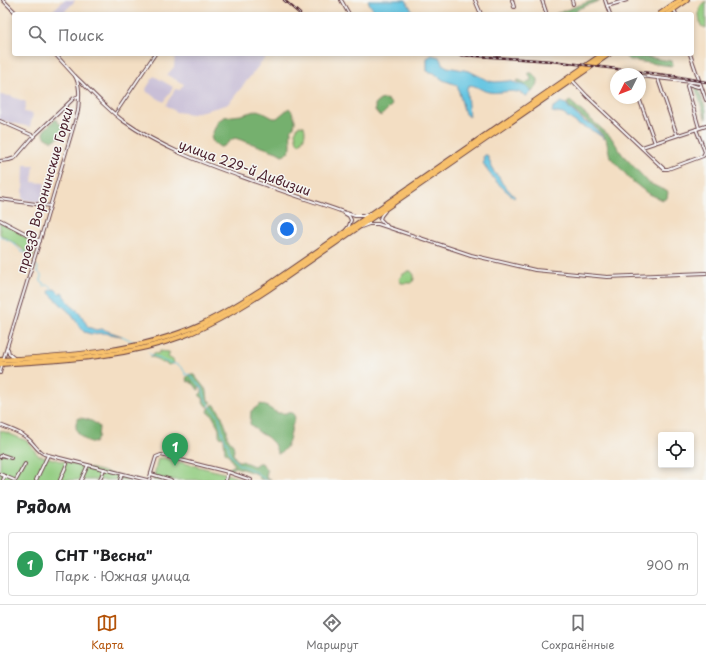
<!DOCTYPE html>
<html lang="ru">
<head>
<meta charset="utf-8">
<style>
  body { margin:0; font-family:"Playpen Sans",sans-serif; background:#f2f2f2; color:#202124 }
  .controls { position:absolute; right:12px; bottom:12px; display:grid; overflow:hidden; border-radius:4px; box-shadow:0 2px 6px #0003 }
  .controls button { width:36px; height:36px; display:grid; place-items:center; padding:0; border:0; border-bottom:1px solid #e0e0e0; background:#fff; color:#202124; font:20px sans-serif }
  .compass { position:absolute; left:610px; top:68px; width:36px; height:36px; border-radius:50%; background:#fff; box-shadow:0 2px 6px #0003; rotate:228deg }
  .you { position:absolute; left:287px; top:229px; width:14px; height:14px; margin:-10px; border:3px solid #fff; border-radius:50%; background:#1a73e8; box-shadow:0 0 0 6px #1a73e833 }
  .badge { display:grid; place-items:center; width:26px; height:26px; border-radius:50%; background:#b45309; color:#fff; font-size:13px; font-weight:700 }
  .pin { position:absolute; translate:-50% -33px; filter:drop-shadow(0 1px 2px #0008) }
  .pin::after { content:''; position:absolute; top:21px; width:14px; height:12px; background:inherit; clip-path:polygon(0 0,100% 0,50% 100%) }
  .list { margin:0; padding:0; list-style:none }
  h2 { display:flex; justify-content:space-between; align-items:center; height:52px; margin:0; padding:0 16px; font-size:17px }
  h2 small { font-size:13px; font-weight:400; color:#757577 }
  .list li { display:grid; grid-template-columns:26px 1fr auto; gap:12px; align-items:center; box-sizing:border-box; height:64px; margin:0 8px 8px; padding:0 8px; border:1px solid #e0e0e0; border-radius:4px }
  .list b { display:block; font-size:15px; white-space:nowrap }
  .list p { margin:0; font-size:13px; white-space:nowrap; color:#757577 }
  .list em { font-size:13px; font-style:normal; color:#757577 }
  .icon { flex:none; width:22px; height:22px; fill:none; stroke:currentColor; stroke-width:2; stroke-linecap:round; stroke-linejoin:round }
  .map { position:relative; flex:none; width:706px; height:480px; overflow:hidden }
  .search { position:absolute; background:#fff; box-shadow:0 2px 6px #0003; left:12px; right:12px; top:12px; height:44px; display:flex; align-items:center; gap:10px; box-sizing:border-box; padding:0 14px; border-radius:4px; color:#757577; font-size:15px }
  .sheet { height:124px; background:#fff }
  nav { display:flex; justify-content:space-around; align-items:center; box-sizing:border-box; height:56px; border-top:1px solid #e0e0e0; background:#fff; font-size:11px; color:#757577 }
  nav a { display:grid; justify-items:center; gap:2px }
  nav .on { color:#b45309 }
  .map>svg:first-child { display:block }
  .industrial { fill:#c9bfd7 }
  .green { fill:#92cc80; stroke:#6e7656 }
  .forest { fill:#75b06e; stroke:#60684c }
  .water { fill:#64c5e2; stroke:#577286 }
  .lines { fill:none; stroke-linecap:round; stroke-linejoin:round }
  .stream { stroke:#64c5e2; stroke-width:1 }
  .minor-casing { stroke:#633c42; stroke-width:4 }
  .highway-casing { stroke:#633c42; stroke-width:6 }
  .minor { stroke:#fff; stroke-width:2 }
  .highway { stroke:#f7c06c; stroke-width:4 }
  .rail-casing { stroke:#4a1f2b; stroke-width:2.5 }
  .rail { stroke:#f6f6f2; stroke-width:1; stroke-dasharray:3; stroke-linecap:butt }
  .labels { text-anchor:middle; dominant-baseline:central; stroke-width:3; stroke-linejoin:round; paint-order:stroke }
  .street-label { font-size:13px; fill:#4a1f2b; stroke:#f6f6f2 }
</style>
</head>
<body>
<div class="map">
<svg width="706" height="480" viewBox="0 0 706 480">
  <rect width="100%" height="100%" fill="#f6f6f2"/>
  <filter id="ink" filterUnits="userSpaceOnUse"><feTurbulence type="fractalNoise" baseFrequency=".025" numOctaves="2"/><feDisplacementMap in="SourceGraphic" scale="8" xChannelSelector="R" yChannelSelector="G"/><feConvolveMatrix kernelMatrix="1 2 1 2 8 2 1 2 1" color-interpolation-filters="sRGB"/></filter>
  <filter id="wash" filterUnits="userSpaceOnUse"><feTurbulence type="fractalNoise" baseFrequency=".012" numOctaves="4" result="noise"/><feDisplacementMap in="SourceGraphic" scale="16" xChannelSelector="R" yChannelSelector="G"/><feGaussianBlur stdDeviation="0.9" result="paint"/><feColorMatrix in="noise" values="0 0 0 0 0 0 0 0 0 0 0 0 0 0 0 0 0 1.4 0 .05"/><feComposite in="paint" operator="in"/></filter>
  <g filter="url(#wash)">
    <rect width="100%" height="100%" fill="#f3dec3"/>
    <g class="industrial">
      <path d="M64,0H75L73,3L65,11V14H49Z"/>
      <path d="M175,54H268L230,102L226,105L192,114L176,112L166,105L175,89L180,90L184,84L167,75L174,67Z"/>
      <path d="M154,76L173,87L164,102L147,92L146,89Z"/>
      <path d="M0,95L10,96L26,102L24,112L33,114L30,127L0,120Z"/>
      <path d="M24,165H34L32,182L45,183L41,202L25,200L23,199Z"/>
    </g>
    <g class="green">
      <path d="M706,1V28L701,26C699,17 696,6 706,1Z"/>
      <path d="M299,125L304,126C306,133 305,138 299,144L297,142L295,132Z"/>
      <path d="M0,222L17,231L36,245L32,260C24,247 11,242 0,234Z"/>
      <path d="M408,271H411L414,275V279L412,283H401L399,279L402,275Z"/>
      <path d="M160,351L169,352L170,353L168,357L173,360L174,363L168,365L166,363C162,363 158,362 156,358L150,357L154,353L158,354Z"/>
      <path d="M0,430L27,441L38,455L136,480H0Z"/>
      <path d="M158,458H164L224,473L244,480H153Z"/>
    </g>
    <g class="forest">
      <path d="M594,0H601L580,8L572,14H555Z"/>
      <path d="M627,54L672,61L673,64L671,66L629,60L625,56Z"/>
      <path d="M528,73H532L538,79V84L532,92L517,81L519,80L526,83L528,81H531L530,76Z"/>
      <path d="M696,86L698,87L706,110V120L695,87Z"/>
      <path d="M385,99L388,100L392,105L381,116L379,115L375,110V104L380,100Z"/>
      <path d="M570,101L611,137L622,154L649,183L668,192L667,198L663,200L647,193L632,181L610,157L606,139L596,127L584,119L570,108L567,103Z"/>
      <path d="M289,108C293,112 297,120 294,126C293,129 292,128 291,131C289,142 296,151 282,155L277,152L235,138C229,140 226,147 220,147L213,142L211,137L218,121L224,117L241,115L258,110L273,118H277Z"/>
      <path d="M56,119L58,123L65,125L66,127C62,134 60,138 52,141L46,138L44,134V130Z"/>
      <path d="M190,374L194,375L207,391L208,401H210L211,402L208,407L205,405L203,401L204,399L199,395L202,392V388L199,386V390H198L194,384L191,383L192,381L188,382L186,378Z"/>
      <path d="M214,404L221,414L227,430V437L233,444L234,450L233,454L237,461H242L254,466L258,463H262L267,471L266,478L271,480L260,479L257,474L235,467L230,471L228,469L235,465C230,461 231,455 225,452L224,439L223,437L221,438L219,435V428L212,415L208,412L209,408Z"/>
      <path d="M261,404C268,406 275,413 279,413C284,414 288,412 293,413L295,418C289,430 292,448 278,454L274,444L267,437L260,433L250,424L251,411Z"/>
      <path d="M78,418C85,418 95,421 99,427L98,438L95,443C83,442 71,430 78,418Z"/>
    </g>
    <g class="water">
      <path d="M368,0H406L414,14H377L370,5Z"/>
      <path d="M432,55L439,57L442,63L447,67L469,71L489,81L495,82L509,81L520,84L527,87L532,92L526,96C512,86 500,96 485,91C480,89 477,86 470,85L467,87V93L469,117L465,114L457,85L443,80L434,73L427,71V58Z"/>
      <path d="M561,102L566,104L570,109L585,122L591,124L605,139L595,132L578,124L563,114L552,112L553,108Z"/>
      <path d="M485,155H487L494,172L499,177L502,183L515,197L514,198C506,190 497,184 490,174C487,171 486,167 483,163L484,161L483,157Z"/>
      <path d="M55,289L60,294L61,292L63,293L64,296L72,306L80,313L88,327L96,330L102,329L122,336L103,333L91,334L84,332L70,313L49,293L50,290Z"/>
    </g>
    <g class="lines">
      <g class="stream">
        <path d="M0,236L12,242L22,252L24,251L30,260"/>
        <path d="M35,265L38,267L37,271L41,275V282H43L44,286L46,285L51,286L52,289"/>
        <path d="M122,336L134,342"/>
        <path d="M148,352L151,355C155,356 161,359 164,361C175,366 180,361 186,375L189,374C194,379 197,384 202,387L206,401L219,417L223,435L228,445L230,454L238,464L254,471L266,480"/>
      </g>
    </g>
  </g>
  <g filter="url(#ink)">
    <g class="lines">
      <defs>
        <g id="minor">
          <path d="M3,0L17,14"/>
          <path d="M341,0L349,14"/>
          <path d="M475,0L481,14"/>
          <path d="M512,0L514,7"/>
          <path d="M542,0L546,12"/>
          <path d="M572,0L573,4"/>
          <path d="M605,0L607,6"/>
          <path d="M674,9L676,14"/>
          <path d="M610,14L607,6L627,0"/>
          <path d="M690,54L706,100"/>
          <path d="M75,76C91,91 105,107 122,120C160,147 202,163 245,178C281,191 318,203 355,216H363L370,213"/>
          <path d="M640,76L700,83"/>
          <path d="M658,79L677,135"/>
          <path d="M572,80L587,96L664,169H668L703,156L705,152L696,129"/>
          <path d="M639,98L655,143"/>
          <path d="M115,114L155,54"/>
          <path d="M0,121L34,136"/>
          <path d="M699,128L687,86L688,84L698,87L701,86"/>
          <path d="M642,147L706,126"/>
          <path d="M0,161L9,160L15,158L34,136L74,98L79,96"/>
          <path d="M0,199L50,206"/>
          <path d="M385,211L381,216L380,219L387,226"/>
          <path d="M344,213L349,216L351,220L349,226L346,230"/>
          <path d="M0,220L40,241"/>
          <path d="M361,227L369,224H378L471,255L535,270L607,277L706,273"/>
          <path d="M8,349L9,354L14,358"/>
          <path d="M3,360L44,227L78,111C79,99 81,87 75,76L55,54"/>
          <path d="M0,373L2,364"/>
          <path d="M0,425C9,429 20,432 27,438C34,443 37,451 44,454L147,480"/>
          <path d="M0,457L2,455L11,458"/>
          <path d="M0,474L14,480"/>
          <path d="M151,474L171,480"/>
          <path d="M3,480L5,476"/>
          <path d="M16,480L25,464"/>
          <path d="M36,480L48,455"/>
          <path d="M60,480L67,464"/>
          <path d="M81,480L88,465"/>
          <path d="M100,480L104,469"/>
          <path d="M120,480L122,474"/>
          <path d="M149,480L156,457L161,455L228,472L251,480"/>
          <path d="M226,480L228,472"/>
        </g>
        <g id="highway">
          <path d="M660,14L680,0"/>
          <path d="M667,14L687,0"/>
          <path d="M0,360C67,356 137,353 199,325C223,315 245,300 267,286L603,54"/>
          <path d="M0,364C61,360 125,358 183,336C214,324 242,307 269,289L609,54"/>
        </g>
      </defs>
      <use href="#minor" class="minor-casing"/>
      <use href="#highway" class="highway-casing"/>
      <use href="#minor" class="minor"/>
      <use href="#highway" class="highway"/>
      <defs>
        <g id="rail">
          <path d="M284,0L300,14"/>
          <path d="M445,54L552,61L674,76L706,82"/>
        </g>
      </defs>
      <use href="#rail" class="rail-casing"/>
      <use href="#rail" class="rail"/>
    </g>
  </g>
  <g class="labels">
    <g class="street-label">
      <text transform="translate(245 167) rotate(20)">улица 229-й Дивизии</text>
      <text transform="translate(44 190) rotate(-74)">проезд Воронинские Горки</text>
    </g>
  </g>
</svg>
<div class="controls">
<button><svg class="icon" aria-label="locate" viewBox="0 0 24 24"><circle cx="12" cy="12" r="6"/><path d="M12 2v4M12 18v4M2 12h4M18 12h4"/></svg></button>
</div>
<svg class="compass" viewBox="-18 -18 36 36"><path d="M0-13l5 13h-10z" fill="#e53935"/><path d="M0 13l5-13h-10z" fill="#757577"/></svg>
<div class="you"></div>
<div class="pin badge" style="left:175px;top:466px;background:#2e9e5b">1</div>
<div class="search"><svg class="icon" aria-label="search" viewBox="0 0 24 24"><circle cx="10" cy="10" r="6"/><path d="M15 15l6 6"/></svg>Поиск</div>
</div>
<section class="sheet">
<h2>Рядом<small></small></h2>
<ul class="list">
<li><span class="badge" style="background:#2e9e5b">1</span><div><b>СНТ &quot;Весна&quot;</b><p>Парк · Южная улица</p></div><em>900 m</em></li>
</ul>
</section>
<nav>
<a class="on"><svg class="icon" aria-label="map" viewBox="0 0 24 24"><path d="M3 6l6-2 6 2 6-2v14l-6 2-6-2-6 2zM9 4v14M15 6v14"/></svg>Карта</a>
<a><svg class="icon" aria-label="directions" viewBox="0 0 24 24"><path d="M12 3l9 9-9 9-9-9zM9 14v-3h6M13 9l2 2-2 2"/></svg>Маршрут</a>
<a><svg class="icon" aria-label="saved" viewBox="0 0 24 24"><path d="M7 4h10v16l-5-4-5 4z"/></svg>Сохранённые</a>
</nav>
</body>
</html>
